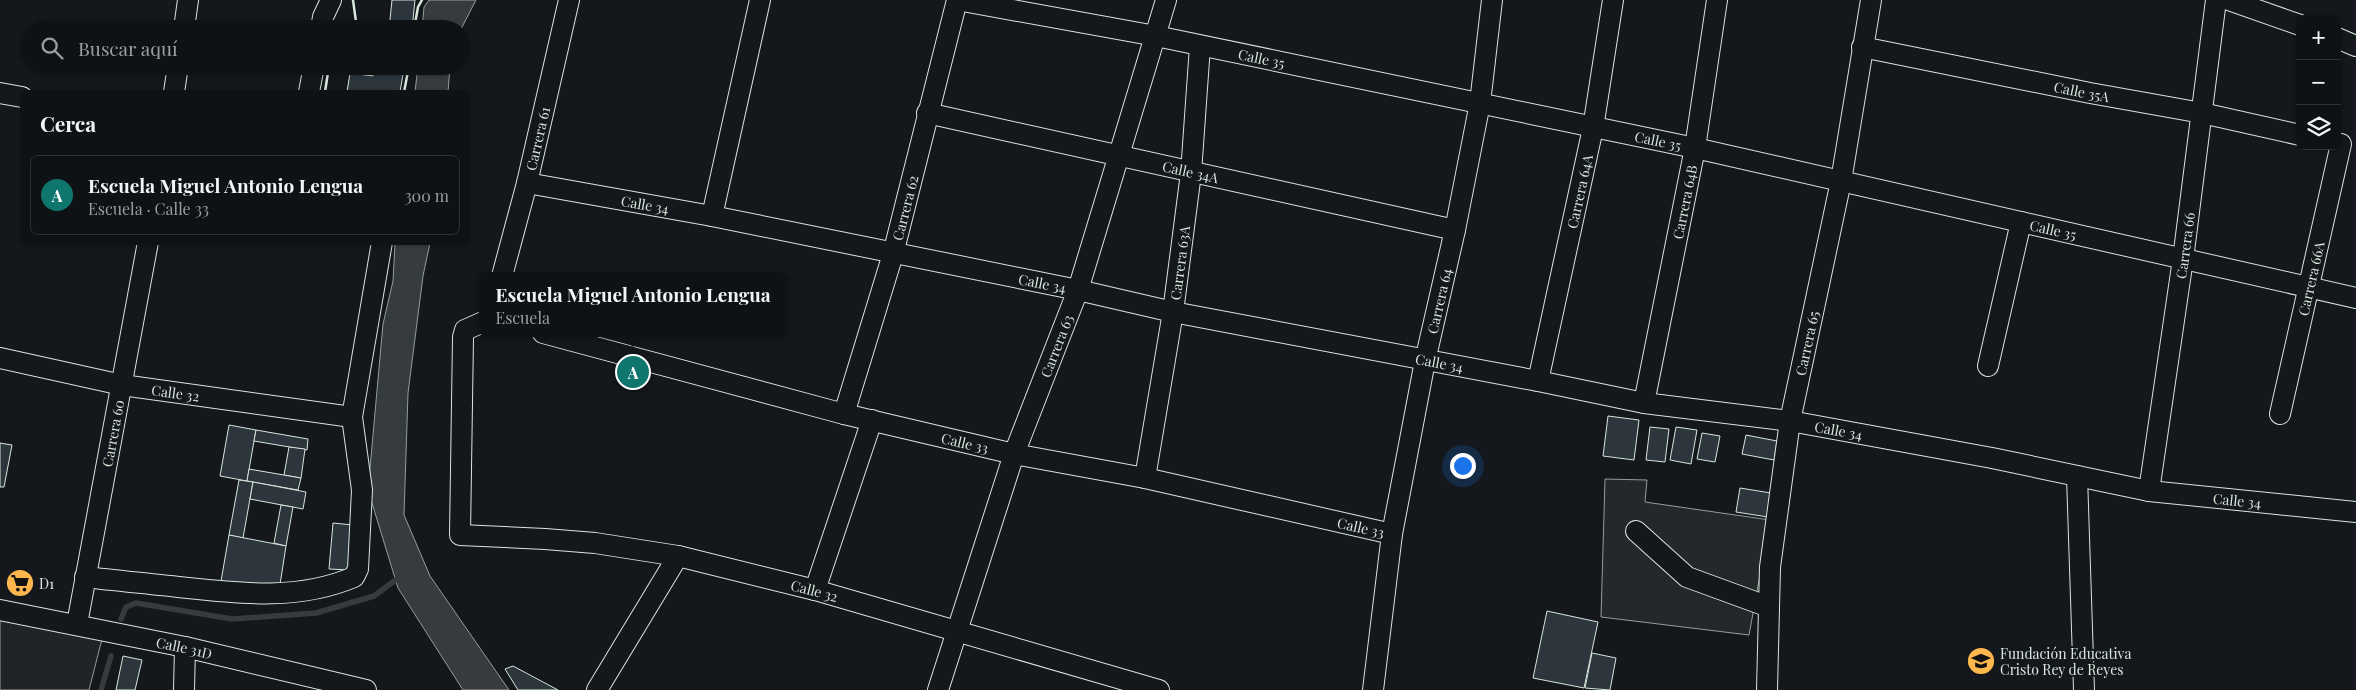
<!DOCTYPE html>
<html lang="es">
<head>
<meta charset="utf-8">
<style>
  body { margin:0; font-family:"Playfair Display",serif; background:#1d2022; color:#f1f3f6 }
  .controls { position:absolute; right:15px; top:15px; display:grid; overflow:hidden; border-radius:8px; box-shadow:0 1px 4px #0004 }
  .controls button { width:45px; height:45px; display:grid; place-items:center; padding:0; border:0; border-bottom:1px solid #2f3234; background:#0f1215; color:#f1f3f6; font:25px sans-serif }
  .you { position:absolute; left:1462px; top:465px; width:18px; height:18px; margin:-12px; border:4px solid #fff; border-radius:50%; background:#1a73e8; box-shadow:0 0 0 8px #1a73e833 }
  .badge { display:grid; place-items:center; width:32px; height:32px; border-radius:50%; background:#0f766e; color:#fff; font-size:16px; font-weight:700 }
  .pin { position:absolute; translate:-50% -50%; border:2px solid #fff; box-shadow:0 1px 5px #0006 }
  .popup { position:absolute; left:479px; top:272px; width:308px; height:65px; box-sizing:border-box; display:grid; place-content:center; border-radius:8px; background:#0f1215; filter:drop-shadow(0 1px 4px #0005); font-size:16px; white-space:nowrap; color:#9b9ea0 }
  .popup b { font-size:19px; color:#f1f3f6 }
  .popup::after { content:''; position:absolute; left:50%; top:100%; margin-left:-10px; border:10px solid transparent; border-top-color:#0f1215 }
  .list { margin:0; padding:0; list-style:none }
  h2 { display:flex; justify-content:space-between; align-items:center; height:65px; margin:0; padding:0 20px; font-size:21px }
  h2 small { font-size:16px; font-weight:400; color:#9b9ea0 }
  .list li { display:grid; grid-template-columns:32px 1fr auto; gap:15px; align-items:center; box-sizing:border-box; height:80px; margin:0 10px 10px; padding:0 10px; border:1px solid #2f3234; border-radius:8px }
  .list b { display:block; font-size:19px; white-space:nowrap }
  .list p { margin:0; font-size:16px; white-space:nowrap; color:#9b9ea0 }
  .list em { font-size:16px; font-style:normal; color:#9b9ea0 }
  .icon { flex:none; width:28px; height:28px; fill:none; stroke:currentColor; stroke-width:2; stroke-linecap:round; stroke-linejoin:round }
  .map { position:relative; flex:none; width:2356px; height:690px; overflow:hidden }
  .search { position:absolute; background:#0f1215; box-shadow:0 1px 4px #0004; left:20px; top:20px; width:450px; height:55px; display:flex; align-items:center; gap:12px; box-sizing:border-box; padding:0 18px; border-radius:28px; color:#9b9ea0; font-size:19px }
  .panel { position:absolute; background:#0f1215; box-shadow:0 1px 4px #0004; left:20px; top:90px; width:450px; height:155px; border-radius:8px }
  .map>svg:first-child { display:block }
  .green { fill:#202428; stroke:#939e99 }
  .parking { fill:#24282b; stroke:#939e99 }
  .water { fill:#363b3e; stroke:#939e99 }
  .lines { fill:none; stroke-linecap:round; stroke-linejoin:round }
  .stream { stroke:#363b3e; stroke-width:5.5 }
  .building { fill:#2c363c; stroke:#d8e6dc }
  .minor-casing { stroke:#d8e6dc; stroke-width:22 }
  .minor { stroke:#14181c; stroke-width:20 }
  .wall { stroke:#d8e6dc; stroke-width:2.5 }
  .labels { text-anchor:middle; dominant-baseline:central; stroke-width:4; stroke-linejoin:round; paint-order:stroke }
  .street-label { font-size:14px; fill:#d8e6dc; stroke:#14181c }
  .poi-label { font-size:14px; fill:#d8e6dc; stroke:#14181c; text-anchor:start }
</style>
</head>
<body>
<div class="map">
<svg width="2356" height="690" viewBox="0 0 2356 690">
  <rect width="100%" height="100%" fill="#14181c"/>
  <path class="green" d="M0,620L102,639L89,690H0Z"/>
  <path class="parking" d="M1605,479L1647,480L1645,502L1770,520L1749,635L1601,617Z"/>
  <g class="water">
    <path d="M429,0H476L461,29H422L424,7Z"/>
    <path d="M418,66H450L448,92H415Z"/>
    <path d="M395,243H430L423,276L408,393L404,515L430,576L509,690H463L398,588L368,490L383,324L393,281Z"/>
  </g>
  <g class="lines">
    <g class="stream">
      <path d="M121,619L126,607L136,603L232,619L316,613L374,596L401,576"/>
      <path d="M101,690L111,656"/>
    </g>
  </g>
  <g class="building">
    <path d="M392,0H415L412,29H389Z"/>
    <path d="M373,70L403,74L400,92H347L350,73L373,76Z"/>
    <path d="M1608,416L1639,420L1634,460L1603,456Z"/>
    <path d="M229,425L256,430L247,481L220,476Z"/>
    <path d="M1650,427L1669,429L1665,462L1646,460Z"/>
    <path d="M1676,427L1697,430L1691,464L1670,460Z"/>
    <path d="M256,430L308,439L307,450L254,441Z"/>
    <path d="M1702,433L1720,436L1715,462L1697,459Z"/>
    <path d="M1746,435L1777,441L1774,460L1742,454Z"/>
    <path d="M0,443L12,445L4,487H0Z"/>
    <path d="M289,447L305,449L301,478L284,475Z"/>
    <path d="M249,469L301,478L298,490L247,481Z"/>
    <path d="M239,480L253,482L243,538L229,535Z"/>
    <path d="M253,482L306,492L303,509L250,499Z"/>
    <path d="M1740,488L1771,493L1768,517L1736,512Z"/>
    <path d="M281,505L293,507L286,546L274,543Z"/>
    <path d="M333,523L353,525L350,570L329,569Z"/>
    <path d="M229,535L286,546L279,591L221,581Z"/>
    <path d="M1547,611L1598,622L1584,688L1533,678Z"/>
    <path d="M1592,653L1616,658L1610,690L1585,688Z"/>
    <path d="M123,656L142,660L135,690H116Z"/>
    <path d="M513,666L558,690H518L505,669Z"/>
  </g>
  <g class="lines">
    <defs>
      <g id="minor">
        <path id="s1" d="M957,0L1156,36L1695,148L2356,298"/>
        <path d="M2229,0L2300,25"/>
        <path d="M184,29L188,0"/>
        <path d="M321,29L323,17L331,0"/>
        <path d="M2337,38L2356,46"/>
        <path id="s2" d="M1862,47L2090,93L2202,113L2300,135"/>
        <path d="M174,92L178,66"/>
        <path d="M309,92L314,66"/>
        <path d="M0,93L22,97"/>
        <path id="s3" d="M927,113L1455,230"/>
        <path id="s4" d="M527,183L712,216L1078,290L1173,312L1538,381L1644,403L1790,421L1992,458L2149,491L2356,512"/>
        <path d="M712,216L760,0"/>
        <path id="s5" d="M502,276L527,183L569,0"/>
        <path id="s6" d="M483,322L465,330L463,337L460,535L545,539L595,543L678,556L815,590L1159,690"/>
        <path id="s7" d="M543,333L844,414L1014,454L1145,478L1392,534"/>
        <path id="s8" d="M0,358L122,385L352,417"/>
        <path d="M1988,366L2021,222"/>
        <path id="s9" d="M1538,381L1593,128L1613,0"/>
        <path id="s10" d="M1644,403L1695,148L1717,0"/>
        <path id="s11" d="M844,414L893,254L957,0"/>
        <path id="s12" d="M2280,414L2341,144"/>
        <path d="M2077,476L2084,690"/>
        <path id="s13" d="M1145,478L1173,312L1191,173L1200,46"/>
        <path id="s14" d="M2149,491L2183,259L2216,0"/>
        <path d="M1636,531L1687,577L1769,607"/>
        <path d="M85,577C119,581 154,584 188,588C244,594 300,600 354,577L358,569L362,490L352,417L382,242"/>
        <path d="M815,590L872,420"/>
        <path id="s15" d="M0,610L185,647L366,690"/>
        <path id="s16" d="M77,624L148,242"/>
        <path d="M184,690L185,647"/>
        <path d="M597,690L678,556"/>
        <path id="s17" d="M938,690L1014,454L1078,290L1166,0"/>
        <path id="s18" d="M1373,690L1392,534L1425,361L1455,230L1480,103L1492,0"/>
        <path id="s19" d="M1767,690L1770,567L1790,421L1841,181L1871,0"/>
      </g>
    </defs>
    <use href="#minor" class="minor-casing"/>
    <use href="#minor" class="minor"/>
    <g class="wall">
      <path d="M353,0L357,29"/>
      <path d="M414,29L418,7L422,0"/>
      <path d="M325,92L329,66"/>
      <path d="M404,92L409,66"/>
    </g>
  </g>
  <defs>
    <symbol id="supermarket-disc" viewBox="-11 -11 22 22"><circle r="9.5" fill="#ffb74d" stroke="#14181c"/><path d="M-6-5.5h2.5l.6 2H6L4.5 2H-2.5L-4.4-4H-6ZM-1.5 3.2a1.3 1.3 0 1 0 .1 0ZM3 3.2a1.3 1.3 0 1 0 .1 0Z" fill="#111"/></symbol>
    <symbol id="school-disc" viewBox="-11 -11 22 22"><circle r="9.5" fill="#ffb74d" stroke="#14181c"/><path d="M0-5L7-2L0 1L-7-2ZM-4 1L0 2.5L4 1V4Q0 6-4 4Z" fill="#111"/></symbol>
  </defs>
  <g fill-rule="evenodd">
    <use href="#supermarket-disc" x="4" y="567" width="32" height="32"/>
    <use href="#school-disc" x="1965" y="645" width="32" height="32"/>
  </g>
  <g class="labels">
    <g class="street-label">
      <text stroke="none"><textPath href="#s1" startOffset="310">Calle 35</textPath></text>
      <text stroke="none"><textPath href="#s2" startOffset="224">Calle 35A</textPath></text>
      <text stroke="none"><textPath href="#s5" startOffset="142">Carrera 61</textPath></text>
      <text stroke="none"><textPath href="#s1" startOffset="715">Calle 35</textPath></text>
      <text stroke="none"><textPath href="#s3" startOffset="270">Calle 34A</textPath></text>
      <text stroke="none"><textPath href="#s9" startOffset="194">Carrera 64A</textPath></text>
      <text stroke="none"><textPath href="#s10" startOffset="205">Carrera 64B</textPath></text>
      <text stroke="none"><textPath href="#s4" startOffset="120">Calle 34</textPath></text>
      <text stroke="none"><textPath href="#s11" startOffset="215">Carrera 62</textPath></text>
      <text stroke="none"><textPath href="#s1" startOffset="1120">Calle 35</textPath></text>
      <text stroke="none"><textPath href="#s14" startOffset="248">Carrera 66</textPath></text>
      <text stroke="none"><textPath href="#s13" startOffset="218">Carrera 63A</textPath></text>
      <text stroke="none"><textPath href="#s12" startOffset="139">Carrera 66A</textPath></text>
      <text stroke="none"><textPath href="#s4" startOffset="525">Calle 34</textPath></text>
      <text stroke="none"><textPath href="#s18" startOffset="395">Carrera 64</textPath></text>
      <text stroke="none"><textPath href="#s19" startOffset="350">Carrera 65</textPath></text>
      <text stroke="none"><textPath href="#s17" startOffset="364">Carrera 63</textPath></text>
      <text stroke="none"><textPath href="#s4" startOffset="930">Calle 34</textPath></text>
      <text stroke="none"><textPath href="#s8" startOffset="179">Calle 32</textPath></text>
      <text stroke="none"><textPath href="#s4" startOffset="1335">Calle 34</textPath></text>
      <text stroke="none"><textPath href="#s16" startOffset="194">Carrera 60</textPath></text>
      <text stroke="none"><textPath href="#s7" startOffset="436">Calle 33</textPath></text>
      <text stroke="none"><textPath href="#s4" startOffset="1740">Calle 34</textPath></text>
      <text stroke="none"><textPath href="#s7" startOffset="841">Calle 33</textPath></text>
      <text stroke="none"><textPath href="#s6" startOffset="585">Calle 32</textPath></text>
      <text stroke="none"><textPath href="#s15" startOffset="188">Calle 31D</textPath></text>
    </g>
    <g class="poi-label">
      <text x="39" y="583">D1</text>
      <text x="2000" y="653">Fundación Educativa<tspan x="2000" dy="16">Cristo Rey de Reyes</tspan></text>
    </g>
  </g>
</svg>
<div class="controls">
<button>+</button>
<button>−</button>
<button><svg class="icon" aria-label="layers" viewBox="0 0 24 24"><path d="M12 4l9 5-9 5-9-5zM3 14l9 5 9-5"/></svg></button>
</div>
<div class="you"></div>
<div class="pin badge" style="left:633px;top:372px">A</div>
<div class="popup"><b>Escuela Miguel Antonio Lengua</b>Escuela</div>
<div class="search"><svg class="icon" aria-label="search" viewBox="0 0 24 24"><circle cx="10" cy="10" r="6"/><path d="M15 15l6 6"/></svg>Buscar aquí</div>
<section class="panel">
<h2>Cerca<small></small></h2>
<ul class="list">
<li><span class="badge">A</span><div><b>Escuela Miguel Antonio Lengua</b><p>Escuela · Calle 33</p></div><em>300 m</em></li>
</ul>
</section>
</div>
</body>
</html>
